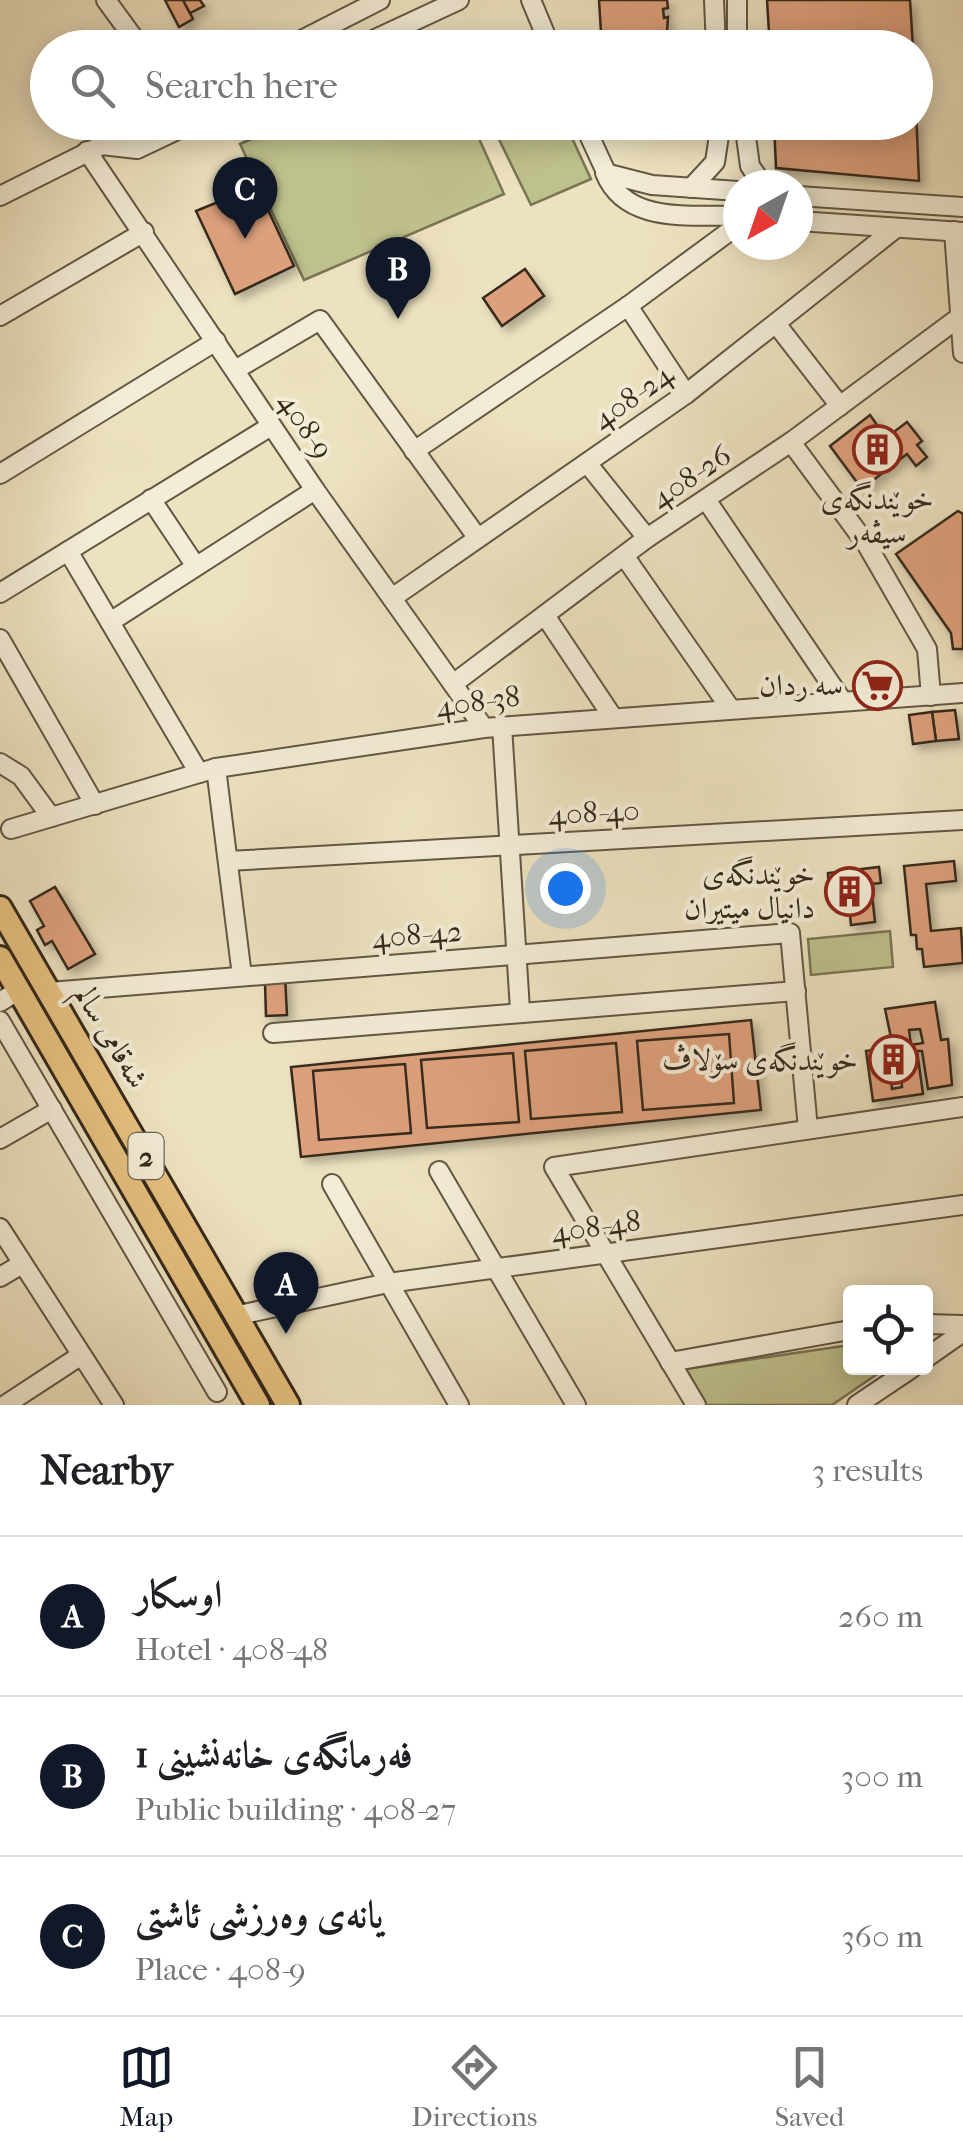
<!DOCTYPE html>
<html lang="en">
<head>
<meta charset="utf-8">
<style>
  body { margin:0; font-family:"IM FELL French Canon",Amiri,serif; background:#f6f6f6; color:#202124 }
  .controls { position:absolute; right:30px; bottom:30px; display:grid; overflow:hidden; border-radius:10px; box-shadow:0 5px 25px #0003 }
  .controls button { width:90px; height:90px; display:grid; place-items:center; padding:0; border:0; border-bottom:2px solid #e0e0e0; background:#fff; color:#202124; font:50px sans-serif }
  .compass { position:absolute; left:723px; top:170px; width:90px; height:90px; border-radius:50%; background:#fff; box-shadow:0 5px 25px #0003; rotate:220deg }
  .you { position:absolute; left:565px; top:888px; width:35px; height:35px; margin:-25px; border:8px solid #fff; border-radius:50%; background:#1a73e8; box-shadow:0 0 0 15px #1a73e833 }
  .badge { display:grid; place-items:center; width:65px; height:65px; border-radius:50%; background:#111827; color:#fff; font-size:32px; font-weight:700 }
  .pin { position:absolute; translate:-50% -82px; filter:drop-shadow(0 2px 5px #0008) }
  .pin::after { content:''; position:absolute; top:52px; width:35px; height:30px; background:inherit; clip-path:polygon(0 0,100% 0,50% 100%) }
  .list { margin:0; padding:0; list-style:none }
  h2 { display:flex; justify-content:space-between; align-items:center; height:130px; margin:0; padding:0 40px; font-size:42px }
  h2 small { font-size:32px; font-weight:400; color:#757577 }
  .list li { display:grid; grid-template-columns:65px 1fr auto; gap:30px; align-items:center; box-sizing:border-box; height:160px; padding:0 40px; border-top:2px solid #e0e0e0 }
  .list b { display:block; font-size:38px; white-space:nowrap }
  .list p { margin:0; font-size:32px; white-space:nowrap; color:#757577 }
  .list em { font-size:32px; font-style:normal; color:#757577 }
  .icon { flex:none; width:55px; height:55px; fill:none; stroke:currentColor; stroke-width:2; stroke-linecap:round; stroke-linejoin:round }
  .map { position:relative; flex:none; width:963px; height:1405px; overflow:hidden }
  .search { position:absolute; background:#fff; box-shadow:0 5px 25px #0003; left:30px; right:30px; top:30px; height:110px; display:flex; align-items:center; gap:25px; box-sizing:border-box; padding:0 35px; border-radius:55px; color:#757577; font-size:38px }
  .sheet { height:610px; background:#fff }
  nav { display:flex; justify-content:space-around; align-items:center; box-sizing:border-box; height:140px; border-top:2px solid #e0e0e0; background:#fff; font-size:28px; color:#757577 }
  nav a { display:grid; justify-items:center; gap:5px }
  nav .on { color:#111827 }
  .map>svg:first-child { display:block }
  .green { fill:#bfc18d; stroke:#7a7554; stroke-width:2.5 }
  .building { fill:#dda07b; stroke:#35291b; stroke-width:2.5; fill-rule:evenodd; filter:url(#shadow) }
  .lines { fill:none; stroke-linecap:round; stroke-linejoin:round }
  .minor-casing { stroke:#635744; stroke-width:22 }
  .major-casing { stroke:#35291b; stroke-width:28 }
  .minor { stroke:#f3ecd6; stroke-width:18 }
  .major { stroke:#e6c180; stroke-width:22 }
  .labels { text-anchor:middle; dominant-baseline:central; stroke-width:8; stroke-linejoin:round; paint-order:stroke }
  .shield { fill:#f3ecd6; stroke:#6e6453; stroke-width:2.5 }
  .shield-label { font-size:28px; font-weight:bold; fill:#35291b }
  .street-label { font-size:30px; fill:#35291b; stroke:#f3ecd6 }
  .poi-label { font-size:30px; fill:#35291b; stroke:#f3ecd6; text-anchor:end }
</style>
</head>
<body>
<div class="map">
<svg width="963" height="1405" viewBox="0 0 963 1405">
  <defs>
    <filter id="shadow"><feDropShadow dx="5.5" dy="5.5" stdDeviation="5" flood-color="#0004"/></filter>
  </defs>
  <rect width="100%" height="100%" fill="#ede2c0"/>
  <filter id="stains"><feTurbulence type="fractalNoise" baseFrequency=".002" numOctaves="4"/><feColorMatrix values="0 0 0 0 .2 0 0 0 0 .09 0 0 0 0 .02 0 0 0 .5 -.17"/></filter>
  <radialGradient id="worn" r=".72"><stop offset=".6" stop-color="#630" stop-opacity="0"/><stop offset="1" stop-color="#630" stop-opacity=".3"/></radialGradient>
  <g class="green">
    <path d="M290,122L472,123L504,194L304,280L240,144Z"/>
    <path d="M491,123H565L591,179L531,205Z"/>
    <path d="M890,931L893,967L811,975L808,939Z"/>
    <path d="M850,1345V1368H886L832,1405H706L686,1369Z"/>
  </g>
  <g class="building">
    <path d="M165,0H183L193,19L179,27Z"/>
    <path d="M183,0H200L204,6L190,13Z"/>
    <path d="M599,0H667L668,8L663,9L664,18L668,17L666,47L670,48H602Z"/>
    <path d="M767,0H910L913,48H770Z"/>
    <path d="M916,110L919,181L776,168L774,122H916Z"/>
    <path d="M233,122H266L267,125L239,136Z"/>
    <path d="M257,186L294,266L235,294L196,211Z"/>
    <path d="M525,269L544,296L502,326L483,298Z"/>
    <path d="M870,415L886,438L907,422L922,441L917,445L927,457L916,466L907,454L862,489L830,446Z"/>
    <path d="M958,511L963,514V649H953L951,633L896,554Z"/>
    <path d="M955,710L959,739L936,741L932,712Z"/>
    <path d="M932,712L936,741L913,744L909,715Z"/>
    <path d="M954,861L956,881L926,884L931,931L961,928L963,963L924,967L922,949H917L916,935H911L904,866Z"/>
    <path d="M879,867L881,883L871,884L875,922L851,925L848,897L829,898L828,873Z"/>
    <path d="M55,887L95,954L68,969L52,941L45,945L37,930L44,926L30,901Z"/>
    <path d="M285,976L287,1015L266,1016L265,983Z"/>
    <path d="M935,1002L941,1040L948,1039L952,1085L928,1089L922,1051H917L923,1094L873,1101L866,1051L893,1047L885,1009ZM920,1029L923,1043L911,1045L909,1030ZM900,1069L902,1087L892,1089L890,1070Z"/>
    <path d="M751,1020L761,1110L301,1157L291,1067Z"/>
    <path d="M729,1034L734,1103L643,1110L637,1041Z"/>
    <path d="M616,1043L622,1112L531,1119L525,1051Z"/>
    <path d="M513,1053L519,1122L427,1128L421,1060Z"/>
    <path d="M405,1064L411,1133L319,1140L313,1071Z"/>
  </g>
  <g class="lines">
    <defs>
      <g id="minor">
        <path d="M106,0L141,48"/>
        <path d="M531,0L551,48"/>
        <path d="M714,0L716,48"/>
        <path d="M737,0V48"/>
        <path d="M286,48L380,0"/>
        <path d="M356,48L459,0"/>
        <path d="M583,122L606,172"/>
        <path d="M744,122L750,166L763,185"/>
        <path d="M102,145L137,149L194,122"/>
        <path d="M87,151L315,490L484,728"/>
        <path d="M691,188L715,162L721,122"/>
        <path d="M738,191L652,185L605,173C626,225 691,214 738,216"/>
        <path d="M0,196L102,145L130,122"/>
        <path d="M798,196L963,207"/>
        <path d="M798,221L963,232"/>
        <path d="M954,231L963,353"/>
        <path d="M628,306L686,394"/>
        <path d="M0,316L144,232"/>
        <path d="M777,325L840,406"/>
        <path d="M235,370L320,320L477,537"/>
        <path d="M791,442L867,545L927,649L931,696"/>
        <path d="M414,451L628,306L738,225"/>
        <path d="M587,463L647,538"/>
        <path d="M0,474L216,341"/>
        <path d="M151,499L195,565"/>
        <path d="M707,501L841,699"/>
        <path d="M68,551L199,773"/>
        <path d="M625,557L730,708"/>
        <path d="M0,593L271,426"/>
        <path d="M392,598L686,394L896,228"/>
        <path d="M546,617L612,716"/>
        <path d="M110,622L315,490"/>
        <path d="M0,639L95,805"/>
        <path d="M453,684L647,538L791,442L961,316"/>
        <path d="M502,726L520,1010"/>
        <path d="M0,763L21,776L51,817"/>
        <path d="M216,768L242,976"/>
        <path d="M11,829L216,768L484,728L963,693"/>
        <path d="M228,861L963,820"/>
        <path d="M49,992L790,933L808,1129"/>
        <path d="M0,1002L19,990"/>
        <path d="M0,1021L217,1392"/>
        <path d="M273,1033L796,991"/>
        <path d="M0,1139L52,1109"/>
        <path d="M439,1171L576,1405"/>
        <path d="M332,1184L459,1405"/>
        <path d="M0,1228L114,1405"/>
        <path d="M0,1277L22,1264"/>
        <path d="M239,1315L388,1283L963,1205"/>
        <path d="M926,1324L963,1325"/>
        <path d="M926,1358L963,1332"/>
        <path d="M670,1362L850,1330"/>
        <path d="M5,1405L80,1356"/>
        <path d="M696,1405L554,1167L963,1107"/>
        <path d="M857,1405L912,1368"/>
      </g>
      <g id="major">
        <path d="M0,908L288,1405"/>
        <path d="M0,958L258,1405"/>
      </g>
    </defs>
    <use href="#minor" class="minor-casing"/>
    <use href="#major" class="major-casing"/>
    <use href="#minor" class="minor"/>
    <use href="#major" class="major"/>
  </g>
  <defs>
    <symbol id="building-ring" viewBox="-11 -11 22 22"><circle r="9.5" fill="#f3ecd6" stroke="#8f2418" stroke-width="1.5"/><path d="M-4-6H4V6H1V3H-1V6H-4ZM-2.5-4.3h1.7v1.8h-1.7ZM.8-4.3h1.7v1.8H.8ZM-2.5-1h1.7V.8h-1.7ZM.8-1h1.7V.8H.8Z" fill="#8f2418"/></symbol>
    <symbol id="supermarket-ring" viewBox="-11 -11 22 22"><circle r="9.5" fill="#f3ecd6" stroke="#8f2418" stroke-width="1.5"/><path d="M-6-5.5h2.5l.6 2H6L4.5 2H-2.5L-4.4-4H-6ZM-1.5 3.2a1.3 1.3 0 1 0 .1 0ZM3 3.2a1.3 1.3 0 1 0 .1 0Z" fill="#8f2418"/></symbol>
  </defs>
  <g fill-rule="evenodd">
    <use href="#building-ring" x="850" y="422" width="55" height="55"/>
    <use href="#supermarket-ring" x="850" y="658" width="55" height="55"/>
    <use href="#building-ring" x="822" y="864" width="55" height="55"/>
    <use href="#building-ring" x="866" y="1032" width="55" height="55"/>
  </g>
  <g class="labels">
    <rect class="shield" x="128.5" y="1133" width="35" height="46" rx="8"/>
    <g class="shield-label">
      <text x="146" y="1156">2</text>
    </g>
    <g class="street-label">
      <text transform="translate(633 397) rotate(-35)">408-24</text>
      <text transform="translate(305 426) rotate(56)">408-9</text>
      <text transform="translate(691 477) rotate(-34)">408-26</text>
      <text transform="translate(478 702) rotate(-8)">408-38</text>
      <text transform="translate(594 813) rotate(-3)">408-40</text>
      <text transform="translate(417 935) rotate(-5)">408-42</text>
      <text transform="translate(111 1037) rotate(59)">شەقامی سالم</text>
      <text transform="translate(596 1227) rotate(-8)">408-48</text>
    </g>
    <g class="poi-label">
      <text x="877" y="499" text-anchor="middle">خوێندنگەی<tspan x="877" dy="34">سیڤەر</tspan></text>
      <text x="843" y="685">سه ردان</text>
      <text x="815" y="874">خوێندنگەی<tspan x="815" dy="34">دانیال میتیران</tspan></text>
      <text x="858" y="1060">خوێندنگەی سۆلاڤ</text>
    </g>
  </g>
  <rect width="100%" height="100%" filter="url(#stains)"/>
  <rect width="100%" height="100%" fill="url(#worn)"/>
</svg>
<div class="controls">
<button><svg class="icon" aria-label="locate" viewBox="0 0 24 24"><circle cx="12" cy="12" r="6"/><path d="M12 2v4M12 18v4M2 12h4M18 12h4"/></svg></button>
</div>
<svg class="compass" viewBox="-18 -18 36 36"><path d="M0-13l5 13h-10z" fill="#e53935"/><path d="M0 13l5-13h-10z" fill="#757577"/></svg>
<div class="you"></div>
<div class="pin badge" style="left:286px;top:1334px">A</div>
<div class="pin badge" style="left:398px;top:319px">B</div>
<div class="pin badge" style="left:245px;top:239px">C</div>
<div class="search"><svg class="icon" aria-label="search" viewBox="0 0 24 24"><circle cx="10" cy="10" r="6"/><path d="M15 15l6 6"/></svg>Search here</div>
</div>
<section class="sheet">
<h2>Nearby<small>3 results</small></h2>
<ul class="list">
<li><span class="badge">A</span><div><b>اوسكار</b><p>Hotel · 408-48</p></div><em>260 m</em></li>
<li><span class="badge">B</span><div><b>فەرمانگەی خانەنشینی 1</b><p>Public building · 408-27</p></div><em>300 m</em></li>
<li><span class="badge">C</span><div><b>یانەی وەرزشی ئاشتی</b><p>Place · 408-9</p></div><em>360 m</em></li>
</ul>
</section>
<nav>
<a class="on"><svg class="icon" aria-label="map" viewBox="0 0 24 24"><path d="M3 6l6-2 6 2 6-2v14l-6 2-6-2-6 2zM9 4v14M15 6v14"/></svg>Map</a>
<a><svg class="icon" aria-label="directions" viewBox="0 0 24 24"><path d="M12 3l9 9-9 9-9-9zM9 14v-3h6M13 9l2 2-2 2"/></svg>Directions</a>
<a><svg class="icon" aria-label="saved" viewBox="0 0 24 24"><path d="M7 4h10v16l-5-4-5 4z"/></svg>Saved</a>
</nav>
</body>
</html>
